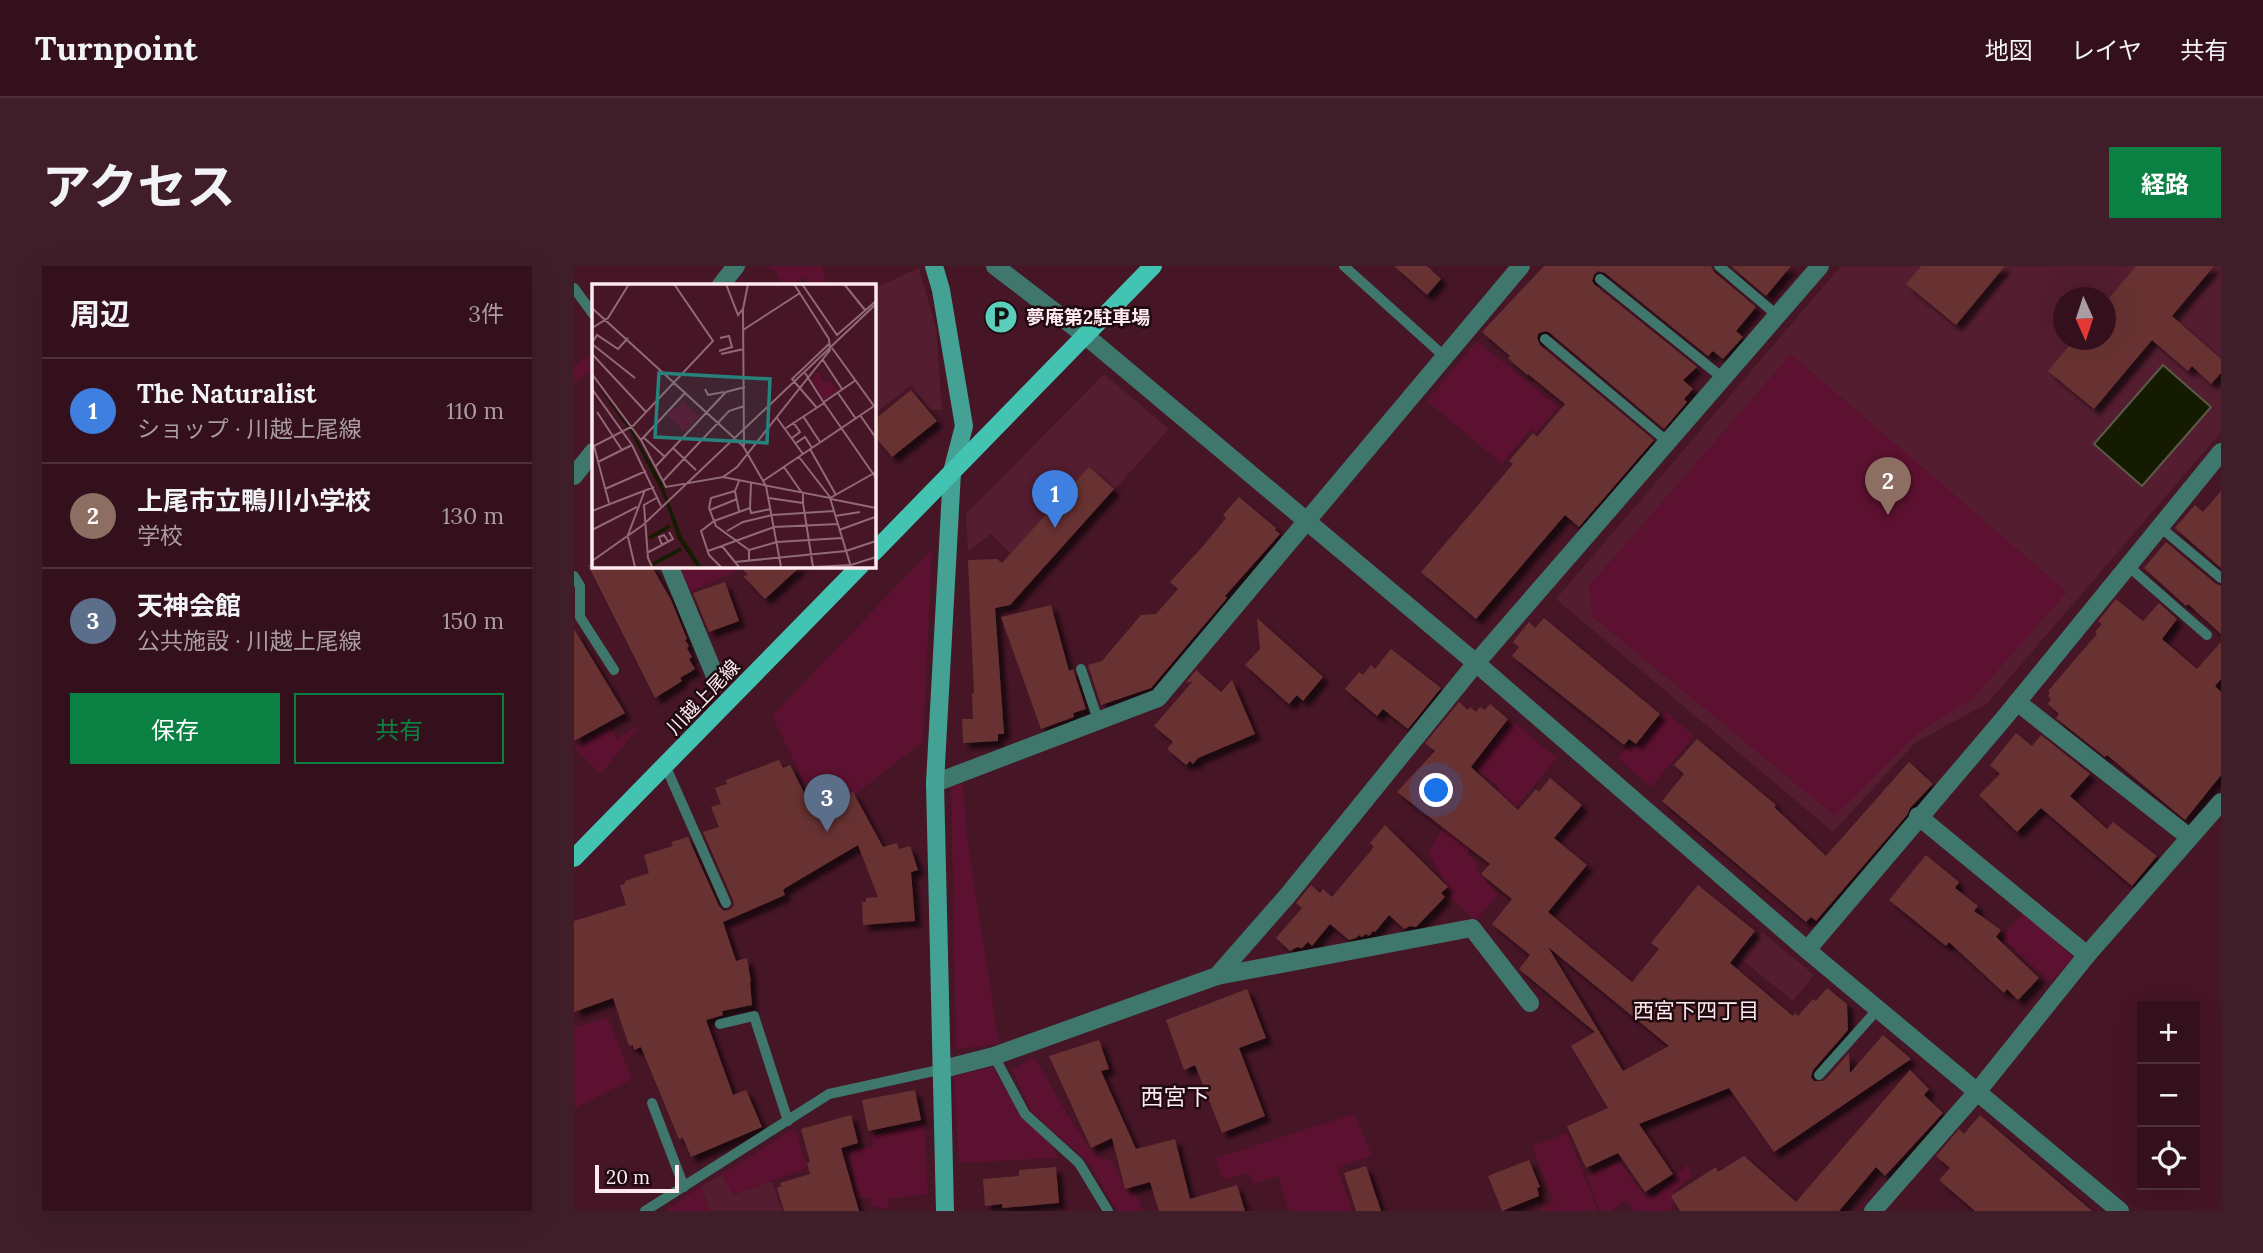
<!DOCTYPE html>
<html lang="ja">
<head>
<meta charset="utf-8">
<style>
  body { margin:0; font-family:Lora,"Noto Sans JP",serif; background:#3f1e29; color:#f1f3f6 }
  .controls { position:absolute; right:21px; bottom:21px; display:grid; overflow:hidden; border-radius:0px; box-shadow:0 7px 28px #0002 }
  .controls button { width:63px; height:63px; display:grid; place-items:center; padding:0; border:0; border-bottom:2px solid #4e303b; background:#34101c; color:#f1f3f6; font:35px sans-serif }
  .compass { position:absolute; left:1479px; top:21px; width:63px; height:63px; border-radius:50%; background:#34101c; box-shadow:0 7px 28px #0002; rotate:177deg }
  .scale { position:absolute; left:21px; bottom:18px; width:84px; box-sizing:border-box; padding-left:7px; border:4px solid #feeaef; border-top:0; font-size:19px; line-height:24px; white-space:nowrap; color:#feeaef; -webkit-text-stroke:5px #1f0a10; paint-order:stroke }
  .you { position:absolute; left:863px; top:525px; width:24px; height:24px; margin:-18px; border:5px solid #fff; border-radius:50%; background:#1a73e8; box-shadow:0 0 0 10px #1a73e833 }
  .badge { display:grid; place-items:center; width:46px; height:46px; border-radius:50%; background:#0b8043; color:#fff; font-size:23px; font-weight:700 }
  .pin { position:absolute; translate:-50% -58px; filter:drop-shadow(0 2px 4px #0008) }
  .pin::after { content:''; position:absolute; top:37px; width:24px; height:21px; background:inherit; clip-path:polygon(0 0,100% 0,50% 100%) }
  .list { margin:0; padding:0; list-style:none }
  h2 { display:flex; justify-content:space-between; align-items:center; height:91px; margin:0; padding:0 28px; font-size:30px }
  h2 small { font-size:23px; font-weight:400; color:#a99da3 }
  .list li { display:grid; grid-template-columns:46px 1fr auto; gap:21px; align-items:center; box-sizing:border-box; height:105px; padding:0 28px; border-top:2px solid #4e303b }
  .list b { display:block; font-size:26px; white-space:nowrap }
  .list p { margin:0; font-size:23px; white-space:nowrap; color:#a99da3 }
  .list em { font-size:23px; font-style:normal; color:#a99da3 }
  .actions { display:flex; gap:14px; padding:21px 28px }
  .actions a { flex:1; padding:16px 0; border:2px solid #0b8043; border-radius:0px; text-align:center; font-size:24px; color:#0b8043 }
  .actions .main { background:#0b8043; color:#fff }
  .icon { flex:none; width:38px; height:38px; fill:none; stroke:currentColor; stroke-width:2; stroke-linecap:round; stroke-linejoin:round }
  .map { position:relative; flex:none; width:1647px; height:945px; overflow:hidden; border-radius:0px }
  header { display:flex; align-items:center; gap:42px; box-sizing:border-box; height:98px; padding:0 35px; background:#34101c; border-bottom:2px solid #4e303b }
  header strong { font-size:33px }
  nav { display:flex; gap:38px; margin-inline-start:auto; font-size:24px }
  .intro { display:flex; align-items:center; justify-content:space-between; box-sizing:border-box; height:168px; padding:0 42px }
  h1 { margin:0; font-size:49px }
  .button { padding:18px 32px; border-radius:0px; background:#0b8043; color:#fff; font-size:24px; font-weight:700 }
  main { display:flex; gap:42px; padding:0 42px }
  aside { flex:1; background:#34101c; border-radius:0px; box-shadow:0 7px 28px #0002 }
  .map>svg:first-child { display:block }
  .built { fill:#541d30; fill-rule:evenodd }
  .green { fill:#5d1130 }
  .water { fill:#141b00; stroke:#5a5948; stroke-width:2 }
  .building { fill:#683333; fill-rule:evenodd; filter:url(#shadow) }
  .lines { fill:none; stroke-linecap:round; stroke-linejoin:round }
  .lane { stroke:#3f776d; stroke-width:10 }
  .street { stroke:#3f776d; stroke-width:18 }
  .secondary { stroke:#44a294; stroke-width:18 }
  .primary { stroke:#43c4b2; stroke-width:18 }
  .labels { text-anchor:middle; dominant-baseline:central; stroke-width:5; stroke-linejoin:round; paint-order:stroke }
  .poi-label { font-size:19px; font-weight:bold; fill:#feeaef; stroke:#1f0a10; text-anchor:start }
  .street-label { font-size:19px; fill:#feeaef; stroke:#1f0a10 }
  .neighbourhood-label { font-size:21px; fill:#feeaef; stroke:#1f0a10 }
  .quarter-label { font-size:23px; fill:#feeaef; stroke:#1f0a10 }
  .inset-river { fill:none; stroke:#141b00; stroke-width:3.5 }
  .inset-road { fill:none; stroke:#906a76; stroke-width:2 }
  .view { fill:#27827b; fill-opacity:0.15; stroke:#27827b; stroke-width:3.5 }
  .inset-edge { fill:none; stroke:#feeaef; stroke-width:3.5 }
</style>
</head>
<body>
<header>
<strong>Turnpoint</strong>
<nav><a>地図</a><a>レイヤ</a><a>共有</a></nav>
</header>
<div class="intro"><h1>アクセス</h1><a class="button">経路</a></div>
<main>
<aside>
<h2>周辺<small>3件</small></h2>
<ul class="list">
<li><span class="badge" style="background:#3f7fe0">1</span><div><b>The Naturalist</b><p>ショップ · 川越上尾線</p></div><em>110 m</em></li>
<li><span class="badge" style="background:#8d6e63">2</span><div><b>上尾市立鴨川小学校</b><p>学校</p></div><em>130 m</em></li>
<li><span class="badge" style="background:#5c6f8a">3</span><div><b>天神会館</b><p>公共施設 · 川越上尾線</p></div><em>150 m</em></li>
</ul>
<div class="actions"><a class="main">保存</a><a>共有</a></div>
</aside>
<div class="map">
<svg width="1647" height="945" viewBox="0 0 1647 945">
  <defs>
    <filter id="shadow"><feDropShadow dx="6" dy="6" stdDeviation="2" flood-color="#0009"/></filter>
  </defs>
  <rect width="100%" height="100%" fill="#461526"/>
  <g class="built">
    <path d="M1267,0H1647V166L1414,437L1341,477L1259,566L982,333ZM1490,32H1532V74H1490Z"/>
    <path d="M345,2L362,62L368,144H356L337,119L299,149V23Z"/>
    <path d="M530,108L595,163L461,312L417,268L394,285L392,248Z"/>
    <path d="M1188,666L1240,709L1219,735L1166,692Z"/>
    <path d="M148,908L159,929L198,915L208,945H136L127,920Z"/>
  </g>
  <g class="green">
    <path d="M193,0H247L254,19H236L231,11L215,19H209L202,6Z"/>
    <path d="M903,75L984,141L962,167L957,163L928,198L853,135Z"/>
    <path d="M19,87V104L0,117V100Z"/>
    <path d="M1217,88L1493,326L1399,432L1344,467L1261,550L1018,350L1015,320Z"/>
    <path d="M358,283L349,476L276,532L262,512L237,530L198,450Z"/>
    <path d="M104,299H158L162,305L115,326Z"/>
    <path d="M1092,446L1120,470L1077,521L1044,492L1056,478L1060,482Z"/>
    <path d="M938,455L983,492L931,554L912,538L925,522L900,501Z"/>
    <path d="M66,459L27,508L0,481L34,460L42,473Z"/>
    <path d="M389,518L393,573L425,778L382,783L377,520Z"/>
    <path d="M870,560L896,583L893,588L904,597L902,604L924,628L901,655L880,635L855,586Z"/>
    <path d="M1450,646L1500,692L1477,716L1427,671Z"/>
    <path d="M34,752L58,813L1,842L0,761Z"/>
    <path d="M461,792L493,848L521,890L538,895L554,929L561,926L570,945H543L515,897L457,845L438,803Z"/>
    <path d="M418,801L447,848L478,880L484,892L385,897L380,810Z"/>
    <path d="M780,848L798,889L763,902L778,945H715L704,910L679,918L675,907L649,914L642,892Z"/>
    <path d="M350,857L354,928L314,933L315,943L299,940L296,931L283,933L275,884L299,881L298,869Z"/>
    <path d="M221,862L233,902L159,929L148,908Z"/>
    <path d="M993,867L1024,945H965L964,943L980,936L958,880Z"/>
    <path d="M1045,896L1072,932L1082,929L1114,898L1117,910L1101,925L1097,945H1060L1052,933L1037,945H1026L1013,910Z"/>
    <path d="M127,920L136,945H91Z"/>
  </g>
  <path class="water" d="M1589,99L1637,141L1568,220L1520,178Z"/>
  <g class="building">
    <path d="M820,0H853L867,13L853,29Z"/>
    <path d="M970,0H1137L1140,6L1182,41L1162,65L1169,71L1149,93L1139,85L1134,90L1031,7L1024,5L1020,9L1018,15L1021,19L1123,101L1109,114L1119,123L1110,133L1113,136L1090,163L976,67L972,65L965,67L963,72L966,79L1080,174L1005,261L991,249L902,353L847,306L939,198L935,195L959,167L963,171L991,138L954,108L953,109L934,92L936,90L908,66Z"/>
    <path d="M1157,0H1217L1192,30Z"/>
    <path d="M1347,0H1431L1382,59L1332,18Z"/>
    <path d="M1562,0H1640L1598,50L1647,93V107L1637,118L1618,100L1614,105L1578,74L1520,143L1474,105L1500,74H1531V37Z"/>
    <path d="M337,124L363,155L318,191L299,168V155Z"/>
    <path d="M515,201L540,223L436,339L421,342L430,468H424V475L389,477L388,453H399L398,427H400L394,294L423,293L428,297Z"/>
    <path d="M1647,225V302L1601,262L1621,239L1629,246Z"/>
    <path d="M665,231L702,262L701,264L706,268L651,330L653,332L577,422L527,439L514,399L528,395L567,349L582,348L604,323L596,316L630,279L652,252L649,249Z"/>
    <path d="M1592,276L1642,318L1647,320V368L1614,338L1612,340L1570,302Z"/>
    <path d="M14,299H77L97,334L113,373L111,374L115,380L113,382L118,391L115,393L121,403L106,412L108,415L81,432Z"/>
    <path d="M164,299H228L191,333L169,310L174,309Z"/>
    <path d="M151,316L165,355L135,366L119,327Z"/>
    <path d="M1542,333L1569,355L1585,337L1603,353L1588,373L1623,403L1647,376V413L1641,420L1647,426V509L1611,554L1533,489L1531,491L1482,452L1485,448L1474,438L1477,433L1474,430L1476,427L1474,425L1523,368L1521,366L1528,358L1524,355Z"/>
    <path d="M477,339L495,405L499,403L512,443L499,447L500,451L467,463L427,351Z"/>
    <path d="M683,352L749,411L729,435L723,429L715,438L671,399L686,383Z"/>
    <path d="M970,352L1086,448L1062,478L1055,473L1050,479L938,390L945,381L939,376L955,356L961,362Z"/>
    <path d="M0,363L51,447L0,475Z"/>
    <path d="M817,383L867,422L834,463L809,443L803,450L771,423L785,406L789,409L797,399L801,403Z"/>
    <path d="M622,404L647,426L658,414L681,468L624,492L619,498L616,495L612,499L593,483L599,476L580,460L619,415L612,417Z"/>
    <path d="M885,436L894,444L896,441L902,446L906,441L911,444L916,438L934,453L897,501L944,544L962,523L965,526L976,512L1008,539L980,572L1013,599L974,646L1058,716L1085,683L1077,677L1124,619L1181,665L1156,697L1219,750L1221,747L1224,750L1239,733L1242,735L1253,722L1273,738L1274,764L1239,804L1237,811L1240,815H1250L1275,787L1276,807L1309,769L1337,793L1200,886L1155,822L1065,858L1099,908L1071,926L1044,887L1012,902L993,860L1034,842L997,780L1021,766L945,703L956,689L918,658L938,633L907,608L916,598L823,526L861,485L851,477ZM974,681L1095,780L1049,805Z"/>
    <path d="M1442,467L1458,480L1467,469L1516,508L1496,530L1533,563L1539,556L1583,590L1558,620L1467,542L1443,566L1405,529L1426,508L1416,499Z"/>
    <path d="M1123,473L1202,539L1200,541L1252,590L1335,496L1359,518L1336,542L1333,549L1242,655L1237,651L1232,656L1088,535L1110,508L1100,499Z"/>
    <path d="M205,494L209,502L216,499L237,540L258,525L264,534L268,535L267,531L279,526L309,581L323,577L325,583L336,580L344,604L337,606L341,655L289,659L288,636H292V632L304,631L284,579L213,621L209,624L211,629L149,656L162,695L173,692L177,716H176L178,739L148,745L149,749L132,754L159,829L172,824L188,861L117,891L109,872L105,873L67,781L60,784L59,779L55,780L39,732L0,746V655L52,639L46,619L51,618V615L75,607L70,589L99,580L97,576L114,571L145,640L150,645L156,644L160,639L159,634L129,566L145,561L137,541L147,538L141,522L153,518L152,514Z"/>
    <path d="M811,559L874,621L867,627L871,631L842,661L836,660L830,663L815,649L801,666L799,665L795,670L792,668L788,671L785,669L782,672L775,674L756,658L738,680L734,676L728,682L723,681L716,685L702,672L728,642L722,637L737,619L746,627L749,623L758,631L800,581L796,577Z"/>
    <path d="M1352,589L1385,616L1381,622L1404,640L1400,645L1427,664L1422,671L1465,712L1444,734L1433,723L1430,727L1375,676L1372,680L1315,634Z"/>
    <path d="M673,723L692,772L665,782L691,850L648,867L621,799L610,804L592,754Z"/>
    <path d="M525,774L535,803L527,805L562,883L601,873L616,933L663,919L671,945H585L576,916L551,923L538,872L517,882L475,790Z"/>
    <path d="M1336,804L1355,823L1350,829L1369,847L1311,910L1302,901L1265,945H1106L1097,930L1142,901L1144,906L1170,890L1222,936Z"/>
    <path d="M341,824L347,854L294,865L288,834Z"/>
    <path d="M277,849L284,877L267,882L285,945H210L203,922L207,920L206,917L236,908L233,897L236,896L227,863Z"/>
    <path d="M1406,849L1518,945H1401L1365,914L1376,902L1362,890L1385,863L1390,868Z"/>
    <path d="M955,894L966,921L963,922L965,930L928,945L914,910Z"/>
    <path d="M792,900L807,945H782L770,907Z"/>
    <path d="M482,901L485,937L428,942V938L411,940L409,913L445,910V904Z"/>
  </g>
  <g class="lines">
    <g class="lane">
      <path d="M770,0L871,91"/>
      <path d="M1145,0L1204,50"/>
      <path d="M1026,13L1150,113"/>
      <path d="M0,22L19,48"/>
      <path d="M971,73L1095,177"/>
      <path d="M1586,261L1647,312"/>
      <path d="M1554,300L1633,369"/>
      <path d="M0,310L6,320V351L40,404"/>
      <path d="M507,403L524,454"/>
      <path d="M91,499L152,637"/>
      <path d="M146,758L180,750L214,855"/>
      <path d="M420,790L451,848L505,897L534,945"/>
      <path d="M1245,809L1304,743"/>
      <path d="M78,837L110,921"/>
      <path d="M71,945L255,828L369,803"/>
    </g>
    <g class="street">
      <path d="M421,0L512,70L902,397L1233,684L1546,945"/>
      <path d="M147,19L162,0"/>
      <path d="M0,210L19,186"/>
      <path d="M95,299L141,410"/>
      <path d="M1443,436L1615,571"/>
      <path d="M361,517L584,432L947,0"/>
      <path d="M1344,550L1513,689"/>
      <path d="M1233,684L1431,451L1647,186"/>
      <path d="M643,710L898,662L956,737"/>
      <path d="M369,803L420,790L643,710L714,629L902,397L1246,0"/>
      <path d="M1299,945L1403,826L1513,689L1647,536"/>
    </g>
    <path class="secondary" d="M360,0L367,24L390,160L378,206L361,517L371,945"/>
    <g class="primary">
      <path d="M299,287L579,0"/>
      <path d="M0,592L287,299"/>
    </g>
  </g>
  <defs>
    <symbol id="parking-disc" viewBox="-11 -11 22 22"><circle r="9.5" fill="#5bcebc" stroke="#1f0a10"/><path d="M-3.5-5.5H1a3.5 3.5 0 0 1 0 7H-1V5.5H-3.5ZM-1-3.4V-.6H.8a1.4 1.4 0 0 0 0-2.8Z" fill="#111"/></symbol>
  </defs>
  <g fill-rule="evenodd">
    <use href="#parking-disc" x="408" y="32" width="38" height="38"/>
  </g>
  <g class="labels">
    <g class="poi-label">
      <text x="452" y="51">夢庵第2駐車場</text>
    </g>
    <g class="street-label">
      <text transform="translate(129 431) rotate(-46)">川越上尾線</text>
    </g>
    <g class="neighbourhood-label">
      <text x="1122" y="744">西宮下四丁目</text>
    </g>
    <g class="quarter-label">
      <text x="601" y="830">西宮下</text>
    </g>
  </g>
  <g transform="translate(18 18)">
    <rect width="284" height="284" fill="#461526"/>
    <path d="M225,87L232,99L237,96L247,107L232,116L219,96ZM91,117L107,133L93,148L75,131Z" fill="#5d1130"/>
    <path d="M0,95L40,146L70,199L90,253L110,283H105L86,255L71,210L38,147Z" fill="#141b00"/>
    <path class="inset-river" d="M57,254L78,242M61,280L89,265"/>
    <path class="inset-road" d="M134,0L146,31L151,25M210,0L245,51L284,17M252,0L273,26M0,24L151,162L174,202L189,283M0,44L16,34L37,0M151,46L208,9M0,59L5,51L26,65L36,54M0,60L43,94M127,67L140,63L137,52L128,54M0,70L54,128M129,70L152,65M231,76L250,105M213,89L232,119M0,90L49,156M0,105L40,161L69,222M113,105L116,111L132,108M94,108L49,156L74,203L131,193L238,214L284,188M246,109L264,135M232,118L264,96M225,124L200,95L238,59M5,128L30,166M268,131L284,154M211,132L228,158M185,134L211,170M194,144L232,119L284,194M51,153L73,173M200,154L208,148L201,138M204,159L213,153L220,164M2,162L17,219M152,162L151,25L156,0M0,163L41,142L121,57L82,0M81,164L104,186M218,165L244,211M207,173L238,213M6,178L40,161M63,183L134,108L153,103M192,183L210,209M131,193L145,183L238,66L237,55L202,0M71,197L137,127L152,122M171,197L282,122L240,64M13,205L54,187M143,207L119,214L117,224L124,242L157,266M177,214L211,219V210M238,214L259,283M239,215L284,224M211,219L221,283M158,224L159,229L179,225M118,226L145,215M0,227L62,203M147,227L143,207L147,197M243,232L268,228M0,246L45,223M247,246L283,233M135,247L151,238L180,231L242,227M36,251L53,206M36,253L43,283M70,261L67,253L72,251L76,257M130,262L147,283M116,267L182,243L246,240M55,269L81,255L77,248M157,276V266L185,258L250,254M0,277L51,241L284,20M143,278L254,267L284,257M60,283L56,274L52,221L66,213M129,283L117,271L109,247L122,237L158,224L159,199M220,283L259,281L284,273"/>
    <path class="view" d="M67,89L178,95L175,159L63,153Z"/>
    <rect width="284" height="284" class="inset-edge"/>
  </g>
</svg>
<div class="controls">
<button>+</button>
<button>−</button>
<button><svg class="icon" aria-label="locate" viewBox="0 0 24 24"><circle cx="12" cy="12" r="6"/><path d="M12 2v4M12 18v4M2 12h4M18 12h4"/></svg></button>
</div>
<svg class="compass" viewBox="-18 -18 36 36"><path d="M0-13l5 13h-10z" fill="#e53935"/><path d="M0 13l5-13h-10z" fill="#a99da3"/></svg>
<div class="scale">20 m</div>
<div class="you"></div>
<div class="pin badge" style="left:481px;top:262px;background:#3f7fe0">1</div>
<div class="pin badge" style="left:1314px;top:249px;background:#8d6e63">2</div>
<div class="pin badge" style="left:253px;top:566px;background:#5c6f8a">3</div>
</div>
</main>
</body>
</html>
